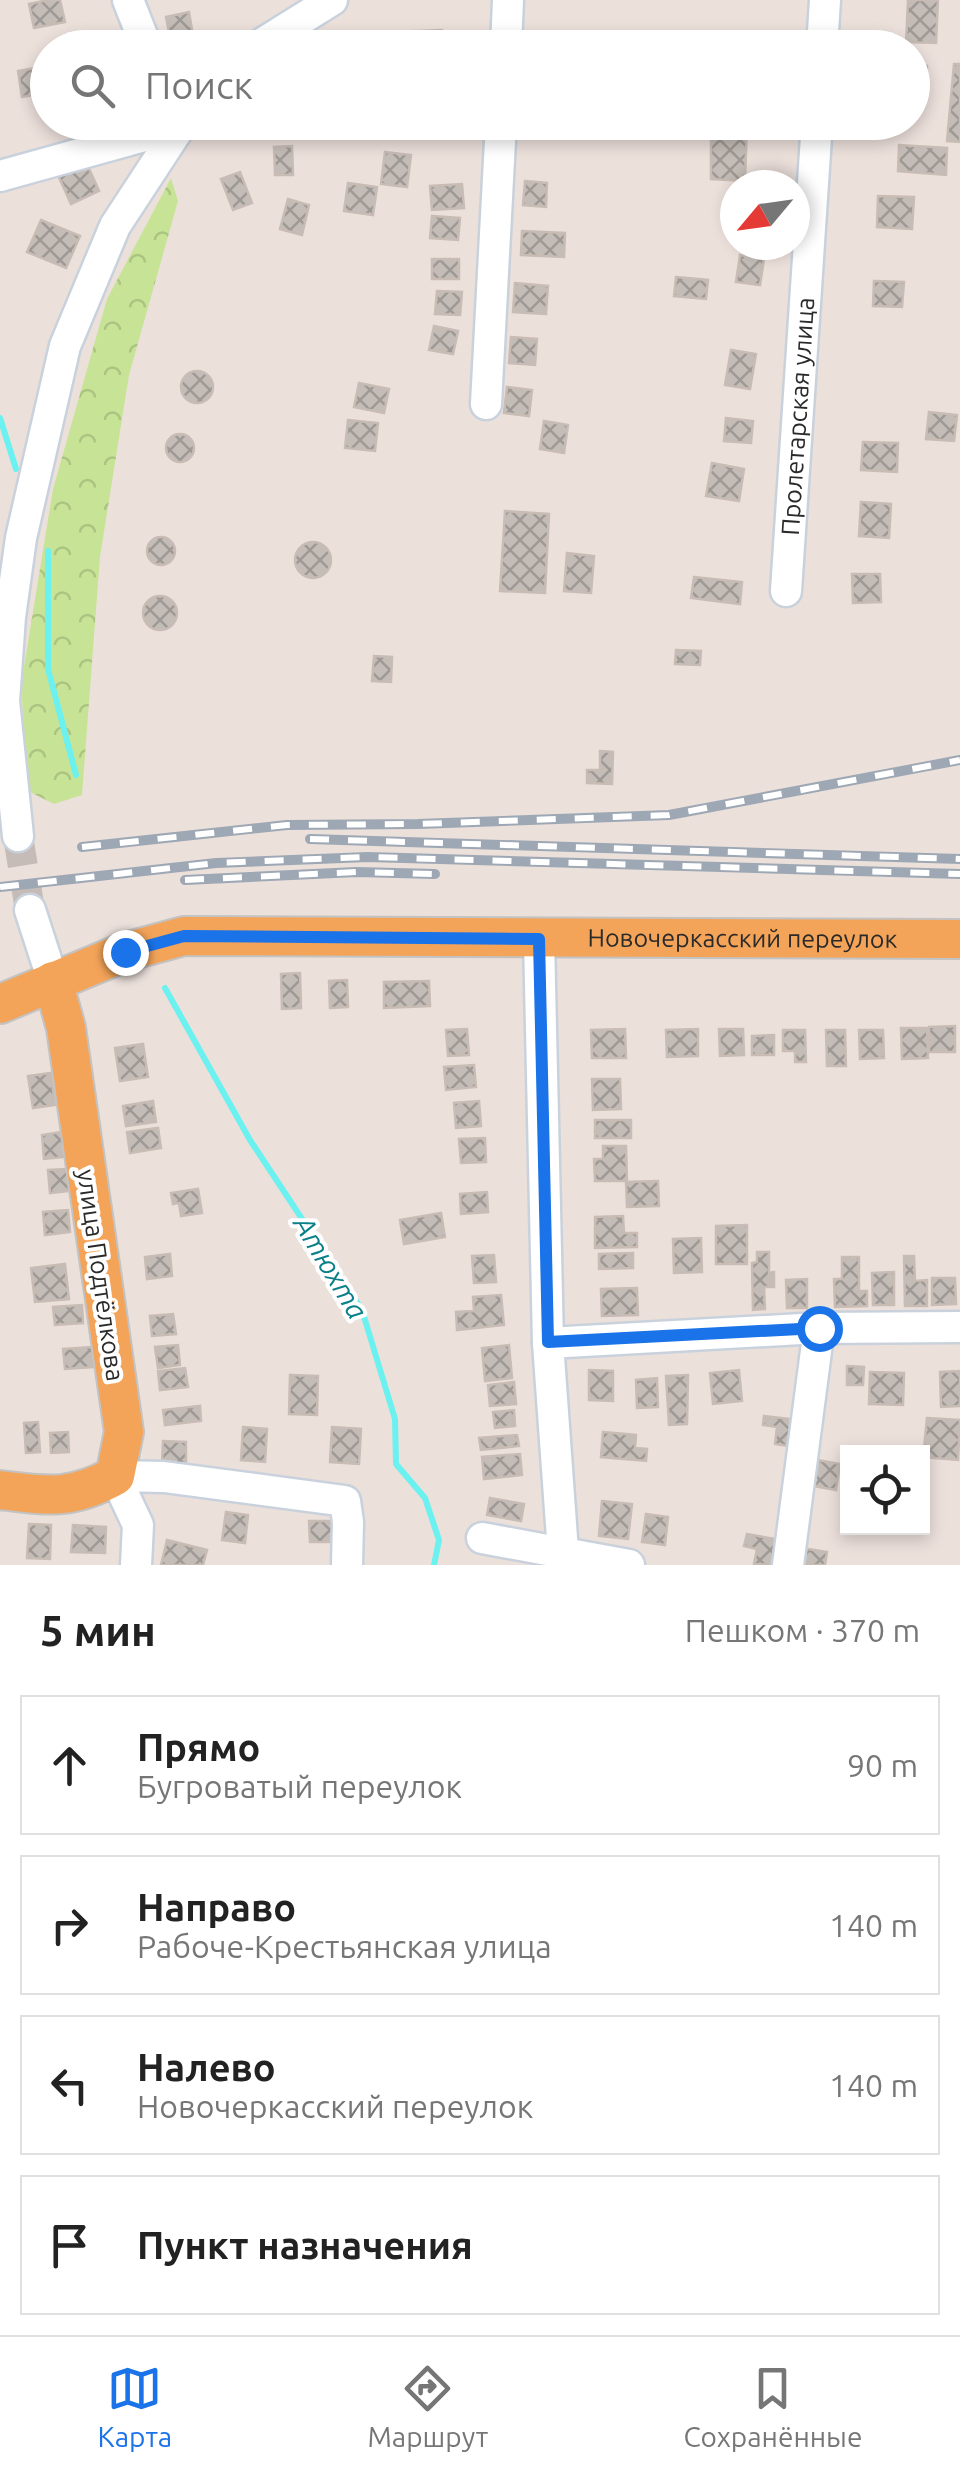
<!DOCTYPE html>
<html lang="ru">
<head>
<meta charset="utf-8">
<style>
  body { margin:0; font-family:Ubuntu,sans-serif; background:#f6f6f6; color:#222 }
  .controls { position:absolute; right:30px; bottom:30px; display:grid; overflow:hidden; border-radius:0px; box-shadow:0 5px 15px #0003 }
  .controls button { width:90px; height:90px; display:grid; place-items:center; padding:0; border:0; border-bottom:2px solid #e0e0e0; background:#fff; color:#222; font:50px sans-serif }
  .compass { position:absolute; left:720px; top:170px; width:90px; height:90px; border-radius:50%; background:#fff; box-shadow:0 5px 15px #0003; rotate:241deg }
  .stop { position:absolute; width:30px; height:30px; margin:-22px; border:8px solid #1a73e8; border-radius:50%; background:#fff }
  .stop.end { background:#1a73e8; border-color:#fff; box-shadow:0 2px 10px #0008 }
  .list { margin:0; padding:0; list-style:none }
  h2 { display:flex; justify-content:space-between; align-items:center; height:130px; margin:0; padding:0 40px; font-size:42px }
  h2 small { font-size:32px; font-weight:400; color:#767676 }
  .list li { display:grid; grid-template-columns:65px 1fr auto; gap:30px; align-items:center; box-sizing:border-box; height:140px; margin:0 20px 20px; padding:0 20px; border:2px solid #e0e0e0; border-radius:0px }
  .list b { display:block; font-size:38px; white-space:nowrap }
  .list p { margin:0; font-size:32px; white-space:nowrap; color:#767676 }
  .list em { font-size:32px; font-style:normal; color:#767676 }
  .icon { flex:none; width:55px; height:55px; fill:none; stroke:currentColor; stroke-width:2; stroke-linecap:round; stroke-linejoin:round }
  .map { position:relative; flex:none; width:960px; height:1565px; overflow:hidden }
  .search { position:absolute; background:#fff; box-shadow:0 5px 15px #0003; left:30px; right:30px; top:30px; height:110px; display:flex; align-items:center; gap:25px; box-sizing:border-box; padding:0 35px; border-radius:55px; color:#767676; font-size:38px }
  .sheet { height:770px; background:#fff }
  nav { display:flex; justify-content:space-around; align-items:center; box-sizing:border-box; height:140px; border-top:2px solid #e0e0e0; background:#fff; font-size:28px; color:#767676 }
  nav a { display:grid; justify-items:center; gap:5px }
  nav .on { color:#1a73e8 }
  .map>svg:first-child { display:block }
  .forest { fill:url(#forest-crowns) }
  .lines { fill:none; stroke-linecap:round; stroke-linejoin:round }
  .stream { stroke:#6bf1ef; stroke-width:6 }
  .building { fill:url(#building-cross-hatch); stroke:#c8bcb5; stroke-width:2.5 }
  .minor-tunnel { stroke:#c5bcb8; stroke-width:30; stroke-dasharray:30 15; stroke-linecap:butt }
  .minor-casing { stroke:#c9d2dc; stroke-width:35 }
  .major-casing { stroke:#c3c3c3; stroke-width:42 }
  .minor { stroke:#fff; stroke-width:30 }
  .major { stroke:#f4a459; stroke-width:38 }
  .rail-casing { stroke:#9ea8b5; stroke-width:10 }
  .rail { stroke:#fff; stroke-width:6; stroke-dasharray:19; stroke-linecap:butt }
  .route { stroke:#1a73e8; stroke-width:12 }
  .labels { text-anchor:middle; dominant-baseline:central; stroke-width:8; stroke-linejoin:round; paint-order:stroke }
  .street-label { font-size:25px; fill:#2a2a2a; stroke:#fff }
  .water-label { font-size:28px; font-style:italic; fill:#0b8088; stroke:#fff }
</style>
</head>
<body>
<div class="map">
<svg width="960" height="1565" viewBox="0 0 960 1565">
  <defs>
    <pattern id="forest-crowns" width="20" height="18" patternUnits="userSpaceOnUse" patternTransform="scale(2.5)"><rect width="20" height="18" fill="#c7e496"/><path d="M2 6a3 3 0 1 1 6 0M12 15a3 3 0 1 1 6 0" fill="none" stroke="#abc481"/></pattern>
    <pattern id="building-cross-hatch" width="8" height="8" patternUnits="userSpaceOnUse" patternTransform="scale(2.5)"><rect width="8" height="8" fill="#c4bcb7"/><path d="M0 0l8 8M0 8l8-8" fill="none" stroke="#9f9995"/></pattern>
  </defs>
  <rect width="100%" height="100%" fill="#ece0db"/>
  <path class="forest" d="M171,178L178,201L129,375L100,557L82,795L54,804L28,791L21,685L53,489L107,299Z"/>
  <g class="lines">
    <g class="stream">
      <path d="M0,418L16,469"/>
      <path d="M48,551V669L76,775"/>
      <path d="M165,988L250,1140L362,1310L395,1419L396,1464L425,1498L439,1540L434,1565"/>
    </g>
  </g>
  <g class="building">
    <path d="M48,0H60L65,22L34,28L29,4Z"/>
    <path d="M908,0H938L936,43L906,42Z"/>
    <path d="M189,12L195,48H172L166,17Z"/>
    <path d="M442,30L443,48H392L391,32Z"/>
    <path d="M954,64H960V142L947,141Z"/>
    <path d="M912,65L927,66L926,97L912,96Z"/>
    <path d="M41,67L46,93L22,97L18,71Z"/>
    <path d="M711,122H747L745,181L711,179Z"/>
    <path d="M899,145L947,148L946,175L898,171Z"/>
    <path d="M292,146L293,175H275L274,147Z"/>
    <path d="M385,152L411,155L407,187L381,184Z"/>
    <path d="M86,162L99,191L71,204L58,175Z"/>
    <path d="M240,172L252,203L233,210L221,179Z"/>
    <path d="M525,181L547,183L546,207L523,205Z"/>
    <path d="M348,183L377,187L373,215L344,211Z"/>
    <path d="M462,184L464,208L432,210L430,186Z"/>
    <path d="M878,196L914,197L912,229L877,227Z"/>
    <path d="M288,199L309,205L302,235L280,229Z"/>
    <path d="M432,216L460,218L458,240L430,238Z"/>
    <path d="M41,220L80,236L66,268L27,252Z"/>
    <path d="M522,231L565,233L564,257L521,255Z"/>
    <path d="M740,255L764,259L760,285L736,282Z"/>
    <rect x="432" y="259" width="27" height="20"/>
    <path d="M676,277L708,280L706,299L674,296Z"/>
    <path d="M874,281L904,282L902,307L873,306Z"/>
    <path d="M515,283L548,286L546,314L513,312Z"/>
    <path d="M437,291L462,292L460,315L435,314Z"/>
    <path d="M434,326L458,331L453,354L429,350Z"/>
    <path d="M511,337L537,339L535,365L509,363Z"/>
    <path d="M731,350L756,354L750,389L725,385Z"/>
    <circle cx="197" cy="387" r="16"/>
    <path d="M359,383L389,389L384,413L354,407Z"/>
    <path d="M507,387L532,390L529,416L504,413Z"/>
    <path d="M929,412L957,415L954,441L926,439Z"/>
    <path d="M726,418L753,421L751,443L724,441Z"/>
    <path d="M348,420L378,423L375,451L345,448Z"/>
    <path d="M544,421L568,425L564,453L540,449Z"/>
    <circle cx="180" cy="448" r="14"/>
    <path d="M863,442L898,443L897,472L861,470Z"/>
    <path d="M712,463L744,469L739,501L706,496Z"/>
    <path d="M861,502L891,504L889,538L859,536Z"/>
    <path d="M505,511L549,514L545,593L500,591Z"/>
    <circle cx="161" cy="551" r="14"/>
    <circle cx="313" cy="560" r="18"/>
    <path d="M567,553L594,556L591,593L564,591Z"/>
    <path d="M852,574H880L881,602L853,603Z"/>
    <path d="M694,577L742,582L740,604L691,598Z"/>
    <circle cx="160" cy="613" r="17"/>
    <path d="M676,650L701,651L700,665L675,664Z"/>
    <path d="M374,656L392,657L391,682L372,681Z"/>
    <path d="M600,751L613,752L612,784L587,783V770H600Z"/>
    <path d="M300,973L301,1008L282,1009L281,974Z"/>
    <path d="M347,980L348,1007L330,1008L329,981Z"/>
    <path d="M429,981L430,1006L384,1008V982Z"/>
    <path d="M955,1026V1052H929V1027Z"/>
    <path d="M901,1028H927L928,1058L902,1059Z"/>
    <path d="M467,1029L469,1055L448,1056L446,1030Z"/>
    <path d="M625,1029L626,1058H592L591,1030Z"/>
    <path d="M698,1029V1056L667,1057L666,1030Z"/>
    <path d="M719,1029H743L744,1055L720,1056Z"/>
    <path d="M783,1030H805L806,1062H795V1051H783Z"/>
    <path d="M826,1030H845L846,1066H827Z"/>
    <path d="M859,1030H883L884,1058L860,1059Z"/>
    <path d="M774,1035V1055H752V1036Z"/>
    <path d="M143,1044L148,1077L120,1081L115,1048Z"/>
    <path d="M474,1065L476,1087L446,1090L444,1067Z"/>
    <path d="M51,1073L55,1105L33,1108L28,1076Z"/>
    <path d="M592,1079H620L621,1109L593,1110Z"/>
    <path d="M153,1101L156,1122L126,1126L123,1106Z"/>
    <path d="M479,1101L481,1126L456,1128L454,1103Z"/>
    <rect x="595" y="1120" width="36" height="18"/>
    <path d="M158,1128L161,1148L130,1153L127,1132Z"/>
    <path d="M62,1132L65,1157L44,1159L42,1135Z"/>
    <path d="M485,1138L486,1162L461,1163L459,1139Z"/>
    <path d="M603,1146H626L627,1181H595L594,1159H603Z"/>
    <path d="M67,1169L69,1191L50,1193L48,1170Z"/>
    <path d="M658,1181L659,1206L627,1207L626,1182Z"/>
    <path d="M198,1189L202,1213L181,1216L179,1203L173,1204L171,1193Z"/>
    <path d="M487,1192L488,1212L461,1214L460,1194Z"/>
    <path d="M68,1210L70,1232L45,1235L43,1212Z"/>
    <path d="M441,1213L445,1237L404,1244L400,1220Z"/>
    <path d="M623,1216L624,1233H637V1247L595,1248V1217Z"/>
    <path d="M747,1225V1264H716V1226Z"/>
    <path d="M701,1238L702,1272L674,1273L673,1239Z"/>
    <path d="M757,1252H769V1273L774,1272V1287H764L765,1309L753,1310L752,1263L757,1262Z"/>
    <path d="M633,1253V1268L599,1269V1254Z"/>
    <path d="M170,1254L172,1276L147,1279L145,1257Z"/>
    <path d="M494,1255L496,1282L474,1283L472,1256Z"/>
    <path d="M904,1256H914L915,1281L927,1280V1306H905Z"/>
    <path d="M842,1257H859V1291H867V1306L835,1307L834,1279H842Z"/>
    <path d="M65,1264L69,1299L35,1302L31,1268Z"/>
    <path d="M894,1272V1305H873L872,1273Z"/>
    <path d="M932,1278H955L956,1304L932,1305Z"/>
    <path d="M807,1279V1308H787L786,1280Z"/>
    <path d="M637,1288L638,1315L602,1316L601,1289Z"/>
    <path d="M501,1295L504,1325L457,1330L456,1312L474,1311L473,1297Z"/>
    <path d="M82,1305L83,1323L55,1325L53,1307Z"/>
    <path d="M173,1314L176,1334L152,1336L150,1316Z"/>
    <path d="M178,1345L180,1365L158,1368L155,1347Z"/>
    <path d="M509,1345L512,1378L485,1381L482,1348Z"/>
    <path d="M92,1347L93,1367L65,1369L63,1349Z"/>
    <path d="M847,1366L864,1367L863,1385H847Z"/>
    <path d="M185,1368L188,1387L160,1390L158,1371Z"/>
    <path d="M589,1370L613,1371V1401L589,1400Z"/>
    <path d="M739,1370L742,1401L713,1404L710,1373Z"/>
    <path d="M960,1371V1406L941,1407L940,1372Z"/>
    <path d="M870,1372L904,1373L903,1405L869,1404Z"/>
    <path d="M290,1375L318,1376L317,1415L289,1414Z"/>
    <path d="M688,1375L687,1424L669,1425L666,1376Z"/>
    <path d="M657,1378L658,1407L637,1408L636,1380Z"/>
    <path d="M514,1382L516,1404L490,1406L488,1385Z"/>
    <path d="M200,1406L201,1421L165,1425L163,1410Z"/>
    <path d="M514,1410L515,1426L495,1428L493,1412Z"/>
    <path d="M764,1416L799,1420L796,1447L775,1444L777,1427L763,1425Z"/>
    <path d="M927,1418L960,1420L958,1460L923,1457Z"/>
    <path d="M38,1422L40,1452L26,1453L24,1423Z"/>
    <path d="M243,1427L267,1429L265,1462L241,1460Z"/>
    <path d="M332,1427L361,1429L359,1464L330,1462Z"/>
    <path d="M68,1432L69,1452L51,1453L50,1433Z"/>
    <path d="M603,1432L636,1435L635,1448L647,1449L646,1461L601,1457Z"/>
    <path d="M517,1435L519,1446L481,1450L479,1438Z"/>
    <path d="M163,1441L186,1442V1464L162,1463Z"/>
    <path d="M520,1454L522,1475L484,1479L482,1457Z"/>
    <path d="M812,1459L840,1464L836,1490L808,1485Z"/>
    <path d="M490,1498L524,1504L521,1521L487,1515Z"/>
    <path d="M602,1501L632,1504L628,1539L599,1536Z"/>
    <path d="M226,1512L248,1515L245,1543L222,1540Z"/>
    <path d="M646,1514L668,1517L665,1545L642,1542Z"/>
    <path d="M309,1521H335V1542H310Z"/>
    <path d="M29,1524L51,1525L50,1559L27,1558Z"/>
    <path d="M73,1525L106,1527L105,1553L71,1552Z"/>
    <path d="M747,1534L781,1540L776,1565L754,1564L757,1549L744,1546Z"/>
    <path d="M167,1540L207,1550L203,1565H161Z"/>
    <path d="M802,1548L827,1552L825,1565H800Z"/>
  </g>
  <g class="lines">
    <path class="minor-tunnel" d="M18,836L30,910"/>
    <defs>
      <g id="minor">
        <path d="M128,0L147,48"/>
        <path d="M255,48L332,0"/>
        <path d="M506,48L508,0"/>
        <path d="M822,48L825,0"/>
        <path d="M0,176L180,126"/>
        <path d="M486,404L501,122"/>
        <path id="s1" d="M786,591L817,122"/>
        <path d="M18,836L4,701L10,617L21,538L65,346L115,226L183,122"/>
        <path d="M30,910L53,981"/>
        <path d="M539,939L548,1343L563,1552"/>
        <path d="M548,1343L819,1328L960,1327"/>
        <path d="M482,1538L629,1565"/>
        <path d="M136,1565L138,1525L115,1476L164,1477L345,1501L348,1522L347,1565"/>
        <path d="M788,1565L819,1328"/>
      </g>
      <g id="major">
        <path id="s2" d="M0,1004L125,952L184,936L960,939"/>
        <path d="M0,1490C49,1496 71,1500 115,1476L124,1432L66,1028L53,981"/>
      </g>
    </defs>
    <use href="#minor" class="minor-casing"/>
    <use href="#major" class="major-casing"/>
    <use href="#minor" class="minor"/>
    <use href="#major" class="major"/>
    <defs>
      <g id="rail">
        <path d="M310,839L960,859"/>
        <path d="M82,847L287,825L418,824L669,815L960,760"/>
        <path d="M185,880L357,872L435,874"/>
        <path d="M0,887L216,863L368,857L960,874"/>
      </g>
    </defs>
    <use href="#rail" class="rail-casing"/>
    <use href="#rail" class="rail"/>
  </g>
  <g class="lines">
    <path class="route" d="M125,952L184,936L539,939L548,1342L819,1328"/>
  </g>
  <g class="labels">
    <g class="street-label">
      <text stroke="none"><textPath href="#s1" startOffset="175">Пролетарская улица</textPath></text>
      <text stroke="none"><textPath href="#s2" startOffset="755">Новочеркасский переулок</textPath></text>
      <text transform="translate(101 1275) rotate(82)">улица Подтёлкова</text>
    </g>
    <g class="water-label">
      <text transform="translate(331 1267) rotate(59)">Атюхта</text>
    </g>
  </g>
</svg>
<div class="controls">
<button><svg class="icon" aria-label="locate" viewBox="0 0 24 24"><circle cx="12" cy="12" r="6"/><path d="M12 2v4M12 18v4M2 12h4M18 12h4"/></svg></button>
</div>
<svg class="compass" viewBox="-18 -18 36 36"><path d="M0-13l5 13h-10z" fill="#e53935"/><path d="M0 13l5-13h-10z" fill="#767676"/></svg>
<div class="stop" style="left:819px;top:1328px"></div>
<div class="stop end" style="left:125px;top:952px"></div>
<div class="search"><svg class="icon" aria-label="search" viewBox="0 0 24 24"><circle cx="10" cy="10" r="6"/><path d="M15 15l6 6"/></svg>Поиск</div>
</div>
<section class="sheet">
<h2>5 мин<small>Пешком · 370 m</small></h2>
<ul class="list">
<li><svg class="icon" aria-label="ahead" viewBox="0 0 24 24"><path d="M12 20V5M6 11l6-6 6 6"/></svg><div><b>Прямо</b><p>Бугроватый переулок</p></div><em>90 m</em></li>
<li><svg class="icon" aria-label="right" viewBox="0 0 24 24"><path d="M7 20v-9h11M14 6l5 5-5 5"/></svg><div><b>Направо</b><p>Рабоче-Крестьянская улица</p></div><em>140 m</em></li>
<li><svg class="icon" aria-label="left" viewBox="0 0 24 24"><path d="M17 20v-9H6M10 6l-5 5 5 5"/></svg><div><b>Налево</b><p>Новочеркасский переулок</p></div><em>140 m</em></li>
<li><svg class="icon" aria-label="arrive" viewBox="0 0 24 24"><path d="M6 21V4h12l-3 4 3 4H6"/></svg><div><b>Пункт назначения</b></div></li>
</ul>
</section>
<nav>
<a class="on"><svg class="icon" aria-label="map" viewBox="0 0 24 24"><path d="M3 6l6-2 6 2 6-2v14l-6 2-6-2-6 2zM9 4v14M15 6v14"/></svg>Карта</a>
<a><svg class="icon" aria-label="directions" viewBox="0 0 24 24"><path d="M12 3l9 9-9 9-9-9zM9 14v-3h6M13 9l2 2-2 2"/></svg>Маршрут</a>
<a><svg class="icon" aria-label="saved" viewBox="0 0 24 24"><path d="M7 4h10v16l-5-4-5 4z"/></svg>Сохранённые</a>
</nav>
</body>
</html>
